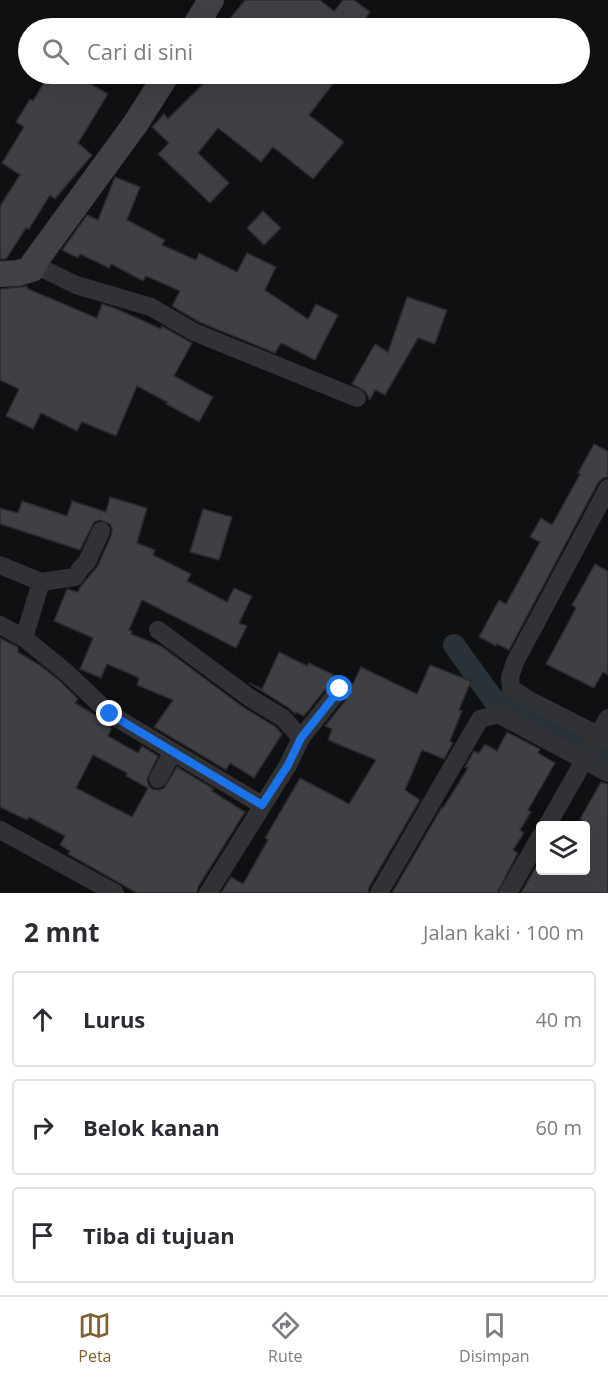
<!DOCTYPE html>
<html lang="id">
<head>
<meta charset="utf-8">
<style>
  body { margin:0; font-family:"Open Sans",sans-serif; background:#f2f2f3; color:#2b2b33 }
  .controls { position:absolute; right:18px; bottom:18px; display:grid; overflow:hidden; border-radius:6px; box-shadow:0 6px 24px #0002 }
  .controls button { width:54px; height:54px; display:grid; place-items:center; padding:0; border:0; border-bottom:2px solid #e1e1e2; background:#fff; color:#2b2b33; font:30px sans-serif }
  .stop { position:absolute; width:18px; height:18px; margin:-14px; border:4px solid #1a73e8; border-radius:50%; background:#fff }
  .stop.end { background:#1a73e8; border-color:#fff; box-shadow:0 2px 6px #0008 }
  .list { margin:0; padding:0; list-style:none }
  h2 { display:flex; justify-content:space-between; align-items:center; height:78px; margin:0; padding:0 24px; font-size:26px }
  h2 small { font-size:20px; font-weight:400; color:#7c7c81 }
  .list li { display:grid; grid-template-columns:39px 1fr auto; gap:18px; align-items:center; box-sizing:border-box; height:96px; margin:0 12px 12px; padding:0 12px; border:2px solid #e1e1e2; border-radius:6px }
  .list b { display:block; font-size:22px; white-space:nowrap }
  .list em { font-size:20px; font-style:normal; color:#7c7c81 }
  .icon { flex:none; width:33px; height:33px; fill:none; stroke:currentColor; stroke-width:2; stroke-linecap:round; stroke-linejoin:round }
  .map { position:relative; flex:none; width:608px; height:893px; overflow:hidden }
  .search { position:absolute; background:#fff; box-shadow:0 6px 24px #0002; left:18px; right:18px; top:18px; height:66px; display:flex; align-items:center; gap:15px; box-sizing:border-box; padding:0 21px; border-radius:33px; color:#7c7c81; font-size:22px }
  .sheet { height:402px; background:#fff }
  nav { display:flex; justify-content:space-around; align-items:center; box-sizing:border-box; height:84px; border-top:2px solid #e1e1e2; background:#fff; font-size:16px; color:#7c7c81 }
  nav a { display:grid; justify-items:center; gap:3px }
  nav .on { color:#816131 }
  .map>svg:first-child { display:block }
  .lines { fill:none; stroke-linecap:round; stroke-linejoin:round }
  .canal { stroke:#2a3239; stroke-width:22 }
  .building { fill:#3e4044; stroke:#2a2a2d; stroke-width:1.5; fill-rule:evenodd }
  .street { stroke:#313236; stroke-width:18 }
  .secondary { stroke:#3f4145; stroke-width:26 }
  .route { stroke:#1a73e8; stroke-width:8 }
</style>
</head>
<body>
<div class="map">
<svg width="608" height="893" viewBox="0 0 608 893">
  <rect width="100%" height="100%" fill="#0f1011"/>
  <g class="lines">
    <path class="canal" d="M454,645L493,699L608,756"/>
  </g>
  <g class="building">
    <path d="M245,0H320L334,11L343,0H354L370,12L358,28H222Z"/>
    <path d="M49,74H74L108,94L78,143L92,155L55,199L50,195L29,229L26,228L6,259H0V206L20,175L2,163L24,127L16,122L30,99L33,101Z"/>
    <path d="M213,74H341L309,115L344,142L313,179L273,147L261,162L218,128L198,153L229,183L210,203L158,154L169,143L152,127L164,114L168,119Z"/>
    <path d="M115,177L140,187L127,220L165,240L162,245L196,260L199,253L237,272L247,253L276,267L265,290L308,319L316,304L338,315L315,360L281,343L275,353L199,322L172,306L180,291L146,276L143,281L111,264L109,268L80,254L78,258L62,250L87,215L98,220Z"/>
    <path d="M263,211L281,228L264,245L247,228Z"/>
    <path d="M27,286L28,289L97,318L102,304L117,309L161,329L162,326L192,343L174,376L213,397L199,422L166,404L167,402L137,386L116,436L82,422L77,431L41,413L33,429L6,416L19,389L0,380V289Z"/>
    <path d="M407,297L447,310L435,344L418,338L385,395L375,390L370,400L365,391L352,384L375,344L388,352Z"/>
    <path d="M594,444L608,451V477L603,478L598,483L509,650L497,644L496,646L479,637L499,600L506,604L540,542L530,537L541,518L552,525L580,474L578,473Z"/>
    <path d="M110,497L147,508L137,543L155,550L153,555L191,574L187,581L227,602L234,588L252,596L239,623L247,626L236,648L142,600L129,630L132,631L131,634L161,646L243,707L276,727L282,734L254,778L230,763L226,770L154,727L173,700L137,685L139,678L107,664L101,678L80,669L93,638L54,621L67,589L78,592L80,587L97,567L111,536L112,529L110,524L100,520L94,522L80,550L0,524V508L18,513L22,501L67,516L72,501L106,512Z"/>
    <path d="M203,509L232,517L219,560L190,552Z"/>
    <path d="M595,564L608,571V675L603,672L594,688L546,664L576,608L572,605Z"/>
    <path d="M0,638L18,647V652L41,666L60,681L78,699L75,703L92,713L112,728L108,736L138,753L142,746L158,756L147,779L148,784L152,789L159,790L164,788L177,767L214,789L212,791L245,812L198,887L197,893H137L68,854L70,851L60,845L65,836L29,817L27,820L0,807ZM93,755L127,773L126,776L148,788L132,817L76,788Z"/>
    <path d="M279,652L307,666L309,663L340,678L331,682L304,716L296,712L295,714L289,708L249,683L262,689Z"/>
    <path d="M430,665L471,681L459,710L462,711L450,741L453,743L444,759L422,750L405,790L420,800L369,887L368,893H221L231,877L243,884L268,840L265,838L300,778L349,804L376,760L328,740L332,729L325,726L349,696L351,690L348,682L353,684L361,667L417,694Z"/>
    <path d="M507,732L540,749L538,753L555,763L528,810L531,812L520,830L524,833L513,850L518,853L497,893H392L442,807L443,808L468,768L465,767L474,751L479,753L485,744L497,751Z"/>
    <path d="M601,782L608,784V893H521L537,865L540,868V870H585V822L580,819Z"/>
  </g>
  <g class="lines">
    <g class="street">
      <path d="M33,264L76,285L151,307L194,332L357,398"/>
      <path d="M608,488L515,662L510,677L511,688L529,700L608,740"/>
      <path d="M0,565L41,582"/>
      <path d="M0,625L24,638L67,673L110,714L262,805"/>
      <path d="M158,630L250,698L283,718L301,738L288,765L208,893"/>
      <path d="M24,638L41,582L75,577L80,569L87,562L101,531"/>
      <path d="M301,738L340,689"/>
      <path d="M158,779L172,753"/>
      <path d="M547,826L608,718"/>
      <path d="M0,830L115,893"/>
      <path d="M379,893L480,719L498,714L608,773"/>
      <path d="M508,893L540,837"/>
    </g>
    <g class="secondary">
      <path d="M194,28L211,0"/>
      <path d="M0,274L18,273L32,269L33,264L136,123L167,74"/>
    </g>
  </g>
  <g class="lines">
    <path class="route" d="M110,714L262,805L288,765L301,738L340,689"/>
  </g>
</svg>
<div class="controls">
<button><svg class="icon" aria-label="layers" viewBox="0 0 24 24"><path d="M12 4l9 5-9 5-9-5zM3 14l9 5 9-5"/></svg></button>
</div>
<div class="stop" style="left:340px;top:689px"></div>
<div class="stop end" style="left:110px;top:714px"></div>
<div class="search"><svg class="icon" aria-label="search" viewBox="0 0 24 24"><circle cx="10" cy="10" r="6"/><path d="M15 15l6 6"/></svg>Cari di sini</div>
</div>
<section class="sheet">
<h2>2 mnt<small>Jalan kaki · 100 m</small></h2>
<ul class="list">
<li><svg class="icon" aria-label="ahead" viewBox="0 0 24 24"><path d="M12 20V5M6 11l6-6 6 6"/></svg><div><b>Lurus</b></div><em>40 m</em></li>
<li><svg class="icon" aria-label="right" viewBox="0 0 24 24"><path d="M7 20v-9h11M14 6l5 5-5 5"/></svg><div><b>Belok kanan</b></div><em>60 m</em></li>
<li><svg class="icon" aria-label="arrive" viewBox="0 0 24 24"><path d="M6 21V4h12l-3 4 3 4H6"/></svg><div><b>Tiba di tujuan</b></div></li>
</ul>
</section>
<nav>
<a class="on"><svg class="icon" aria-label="map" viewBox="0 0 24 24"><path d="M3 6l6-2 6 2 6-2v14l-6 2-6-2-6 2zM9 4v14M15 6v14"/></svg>Peta</a>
<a><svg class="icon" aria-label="directions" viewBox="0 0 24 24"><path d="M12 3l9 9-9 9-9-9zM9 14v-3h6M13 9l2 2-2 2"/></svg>Rute</a>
<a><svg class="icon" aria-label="saved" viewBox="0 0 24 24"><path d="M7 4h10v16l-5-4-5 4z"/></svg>Disimpan</a>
</nav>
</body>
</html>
